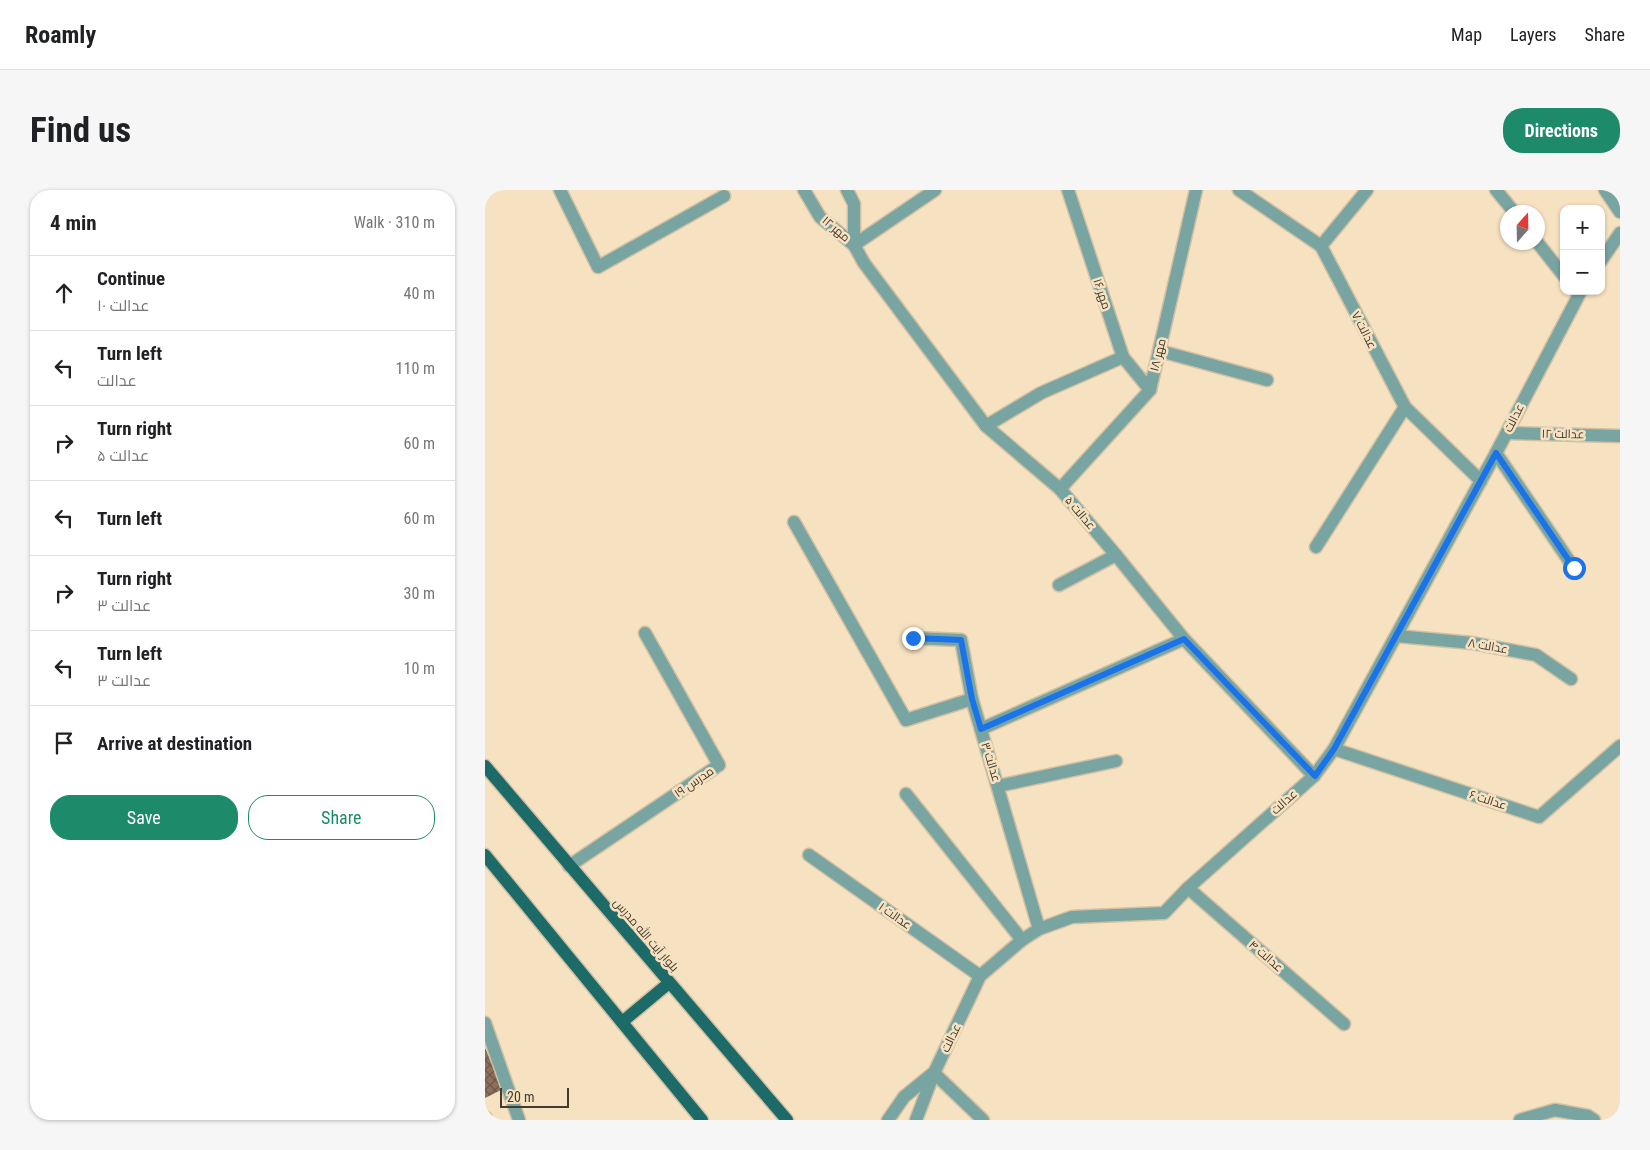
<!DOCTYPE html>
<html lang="en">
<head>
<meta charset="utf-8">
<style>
  body { margin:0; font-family:"Roboto Condensed",Cairo,sans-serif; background:#f6f6f6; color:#202124 }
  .controls { position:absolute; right:15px; top:15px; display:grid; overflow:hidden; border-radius:10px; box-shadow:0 1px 4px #0004 }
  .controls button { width:45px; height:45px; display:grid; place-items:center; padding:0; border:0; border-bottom:1px solid #e0e0e0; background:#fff; color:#202124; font:25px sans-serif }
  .compass { position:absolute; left:1015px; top:15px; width:45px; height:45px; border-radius:50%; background:#fff; box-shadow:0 1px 4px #0004; rotate:20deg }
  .scale { position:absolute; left:15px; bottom:12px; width:69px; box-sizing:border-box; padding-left:5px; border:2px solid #433b2e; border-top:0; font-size:14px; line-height:18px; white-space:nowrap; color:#433b2e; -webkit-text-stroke:4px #f6e1c0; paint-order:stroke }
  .stop { position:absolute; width:15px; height:15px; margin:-11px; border:4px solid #1a73e8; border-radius:50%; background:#fff }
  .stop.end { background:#1a73e8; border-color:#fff; box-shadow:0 1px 5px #0008 }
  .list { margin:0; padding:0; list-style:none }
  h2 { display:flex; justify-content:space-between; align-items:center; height:65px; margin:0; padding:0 20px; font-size:21px }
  h2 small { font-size:16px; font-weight:400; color:#757577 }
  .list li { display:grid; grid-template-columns:32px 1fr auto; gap:15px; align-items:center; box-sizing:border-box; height:75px; padding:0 20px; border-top:1px solid #e0e0e0 }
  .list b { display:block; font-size:19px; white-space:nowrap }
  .list p { margin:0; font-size:16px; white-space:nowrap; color:#757577 }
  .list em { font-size:16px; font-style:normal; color:#757577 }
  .actions { display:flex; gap:10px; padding:15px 20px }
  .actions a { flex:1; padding:11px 0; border:1px solid #1d8b69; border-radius:20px; text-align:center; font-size:18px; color:#1d8b69 }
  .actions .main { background:#1d8b69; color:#fff }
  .icon { flex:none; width:28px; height:28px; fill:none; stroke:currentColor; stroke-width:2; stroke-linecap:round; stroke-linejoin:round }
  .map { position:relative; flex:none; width:1135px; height:930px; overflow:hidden; border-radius:20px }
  header { display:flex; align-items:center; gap:30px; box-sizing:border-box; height:70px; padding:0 25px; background:#fff; border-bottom:1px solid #e0e0e0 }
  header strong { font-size:24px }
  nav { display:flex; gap:28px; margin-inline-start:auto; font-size:18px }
  .intro { display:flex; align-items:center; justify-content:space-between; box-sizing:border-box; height:120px; padding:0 30px }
  h1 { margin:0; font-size:35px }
  .button { padding:12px 22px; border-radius:20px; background:#1d8b69; color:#fff; font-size:18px; font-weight:700 }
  main { display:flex; gap:30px; padding:0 30px }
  aside { flex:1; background:#fff; border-radius:20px; box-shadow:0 1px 4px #0004 }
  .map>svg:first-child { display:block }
  .building { fill:url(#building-cross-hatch) }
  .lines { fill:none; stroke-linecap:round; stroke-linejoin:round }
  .minor-casing { stroke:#d2c0a3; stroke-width:15 }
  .major-casing { stroke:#d2c0a3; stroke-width:15 }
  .minor { stroke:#78a4a2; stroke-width:12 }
  .major { stroke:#1d6b68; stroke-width:12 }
  .route { stroke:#1a73e8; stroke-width:6 }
  .labels { text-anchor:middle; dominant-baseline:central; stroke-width:5; stroke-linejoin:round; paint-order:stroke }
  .street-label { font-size:12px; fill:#433b2e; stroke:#f6e1c0 }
</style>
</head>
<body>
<header>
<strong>Roamly</strong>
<nav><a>Map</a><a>Layers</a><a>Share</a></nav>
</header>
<div class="intro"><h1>Find us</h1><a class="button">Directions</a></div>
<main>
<aside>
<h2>4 min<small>Walk · 310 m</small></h2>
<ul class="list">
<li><svg class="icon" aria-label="ahead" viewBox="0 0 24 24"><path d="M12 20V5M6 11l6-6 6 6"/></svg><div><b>Continue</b><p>عدالت ۱۰</p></div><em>40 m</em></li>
<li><svg class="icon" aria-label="left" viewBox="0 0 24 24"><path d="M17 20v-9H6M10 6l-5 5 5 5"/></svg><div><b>Turn left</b><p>عدالت</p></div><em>110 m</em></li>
<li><svg class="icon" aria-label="right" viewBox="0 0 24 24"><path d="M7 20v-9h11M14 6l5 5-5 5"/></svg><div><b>Turn right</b><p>عدالت ۵</p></div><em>60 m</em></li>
<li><svg class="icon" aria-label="left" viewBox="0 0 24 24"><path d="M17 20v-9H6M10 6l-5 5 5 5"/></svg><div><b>Turn left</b></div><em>60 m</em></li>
<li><svg class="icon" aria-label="right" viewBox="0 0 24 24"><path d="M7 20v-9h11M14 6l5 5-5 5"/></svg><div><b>Turn right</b><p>عدالت ۳</p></div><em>30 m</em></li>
<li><svg class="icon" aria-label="left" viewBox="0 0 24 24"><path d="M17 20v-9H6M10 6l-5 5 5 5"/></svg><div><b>Turn left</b><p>عدالت ۳</p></div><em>10 m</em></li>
<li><svg class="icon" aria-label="arrive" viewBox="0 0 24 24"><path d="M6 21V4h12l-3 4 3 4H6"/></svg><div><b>Arrive at destination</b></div></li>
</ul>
<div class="actions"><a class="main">Save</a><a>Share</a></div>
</aside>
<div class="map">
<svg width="1135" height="930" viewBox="0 0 1135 930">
  <defs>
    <pattern id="building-cross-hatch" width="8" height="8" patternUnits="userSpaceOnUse" patternTransform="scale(1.25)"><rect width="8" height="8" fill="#8e6f5c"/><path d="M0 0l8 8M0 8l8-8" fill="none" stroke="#705848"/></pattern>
  </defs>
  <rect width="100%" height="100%" fill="#f6e1c0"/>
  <path class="building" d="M0,858L18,899L0,908Z"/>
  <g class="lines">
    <defs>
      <g id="minor">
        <path d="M75,0L113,77L239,6"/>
        <path d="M319,0L335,27L369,55L379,73L501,236L575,299L631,365L699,449L829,586"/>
        <path d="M362,0L369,14V55"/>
        <path d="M583,0L638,167L665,200"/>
        <path d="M754,0L836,56L920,217L996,291"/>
        <path d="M1011,0L1029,22"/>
        <path d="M1120,0L1135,22"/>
        <path d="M1052,52L1079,86"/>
        <path d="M369,55L450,0"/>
        <path d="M836,56L882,0"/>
        <path d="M1116,71L1135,43"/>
        <path d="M675,161L782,190"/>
        <path d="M501,236L556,203L638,167"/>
        <path d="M1022,243L1135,246"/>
        <path d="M1011,263L1089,378"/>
        <path d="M575,299L665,200L711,0"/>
        <path d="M309,332L421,530L487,509"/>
        <path d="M831,357L920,217"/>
        <path d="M574,395L631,365"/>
        <path d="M912,446L987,453L1051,465L1086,489"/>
        <path d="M428,448L476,450L487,509L554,739"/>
        <path d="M496,539L699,449"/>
        <path d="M849,559L1054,627L1135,556"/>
        <path d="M513,596L631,571"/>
        <path d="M421,604L537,750"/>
        <path d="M324,665L495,786"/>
        <path d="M84,676L234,575L160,443"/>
        <path d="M703,698L859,834"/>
        <path d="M0,833L34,930"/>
        <path d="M449,883L498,930"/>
        <path d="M0,928H1"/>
        <path d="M403,930L419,907L447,884"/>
        <path d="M431,930L449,883L495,786L537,750L554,739L587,727L679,723L703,698L829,586L849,559L1011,263L1096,101"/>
        <path d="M1035,930L1070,920L1103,926L1109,930"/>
      </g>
      <g id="major">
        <path d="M0,576L302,930"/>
        <path d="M0,665L217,930"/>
        <path d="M137,832L184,793"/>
      </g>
    </defs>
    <use href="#minor" class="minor-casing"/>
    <use href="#major" class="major-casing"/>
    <use href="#minor" class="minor"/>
    <use href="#major" class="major"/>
  </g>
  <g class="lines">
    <path class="route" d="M428,448L476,450L487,509L496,539L699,449L830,586L849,559L1011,263L1089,378"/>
  </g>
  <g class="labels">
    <g class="street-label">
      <text transform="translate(351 39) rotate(40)">مهر ۱۲</text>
      <text transform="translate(617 104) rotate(72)">مهر ۱۶</text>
      <text transform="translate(879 140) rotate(63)">عدالت ۷</text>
      <text transform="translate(673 165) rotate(-76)">مهر ۱۸</text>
      <text transform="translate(1029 228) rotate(-63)">عدالت</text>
      <text transform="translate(1078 244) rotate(1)">عدالت ۱۲</text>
      <text transform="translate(595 323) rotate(49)">عدالت ۵</text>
      <text transform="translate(1003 456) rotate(10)">عدالت ۸</text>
      <text transform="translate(506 572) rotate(73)">عدالت ۳</text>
      <text transform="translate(209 592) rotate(-34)">مدرس ۱۹</text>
      <text transform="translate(1003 610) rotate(18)">عدالت ۶</text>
      <text transform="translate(799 612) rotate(-42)">عدالت</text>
      <text transform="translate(410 726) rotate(35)">عدالت ۱</text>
      <text transform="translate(161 745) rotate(49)">بلوار آیت الله مدرس</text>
      <text transform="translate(781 766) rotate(41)">عدالت ۴</text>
      <text transform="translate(466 848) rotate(-64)">عدالت</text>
    </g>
  </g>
</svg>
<div class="controls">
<button>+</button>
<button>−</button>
</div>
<svg class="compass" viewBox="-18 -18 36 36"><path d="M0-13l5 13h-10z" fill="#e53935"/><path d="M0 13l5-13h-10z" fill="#757577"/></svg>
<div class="scale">20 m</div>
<div class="stop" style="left:1089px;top:378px"></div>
<div class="stop end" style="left:428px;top:448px"></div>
</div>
</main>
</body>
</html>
